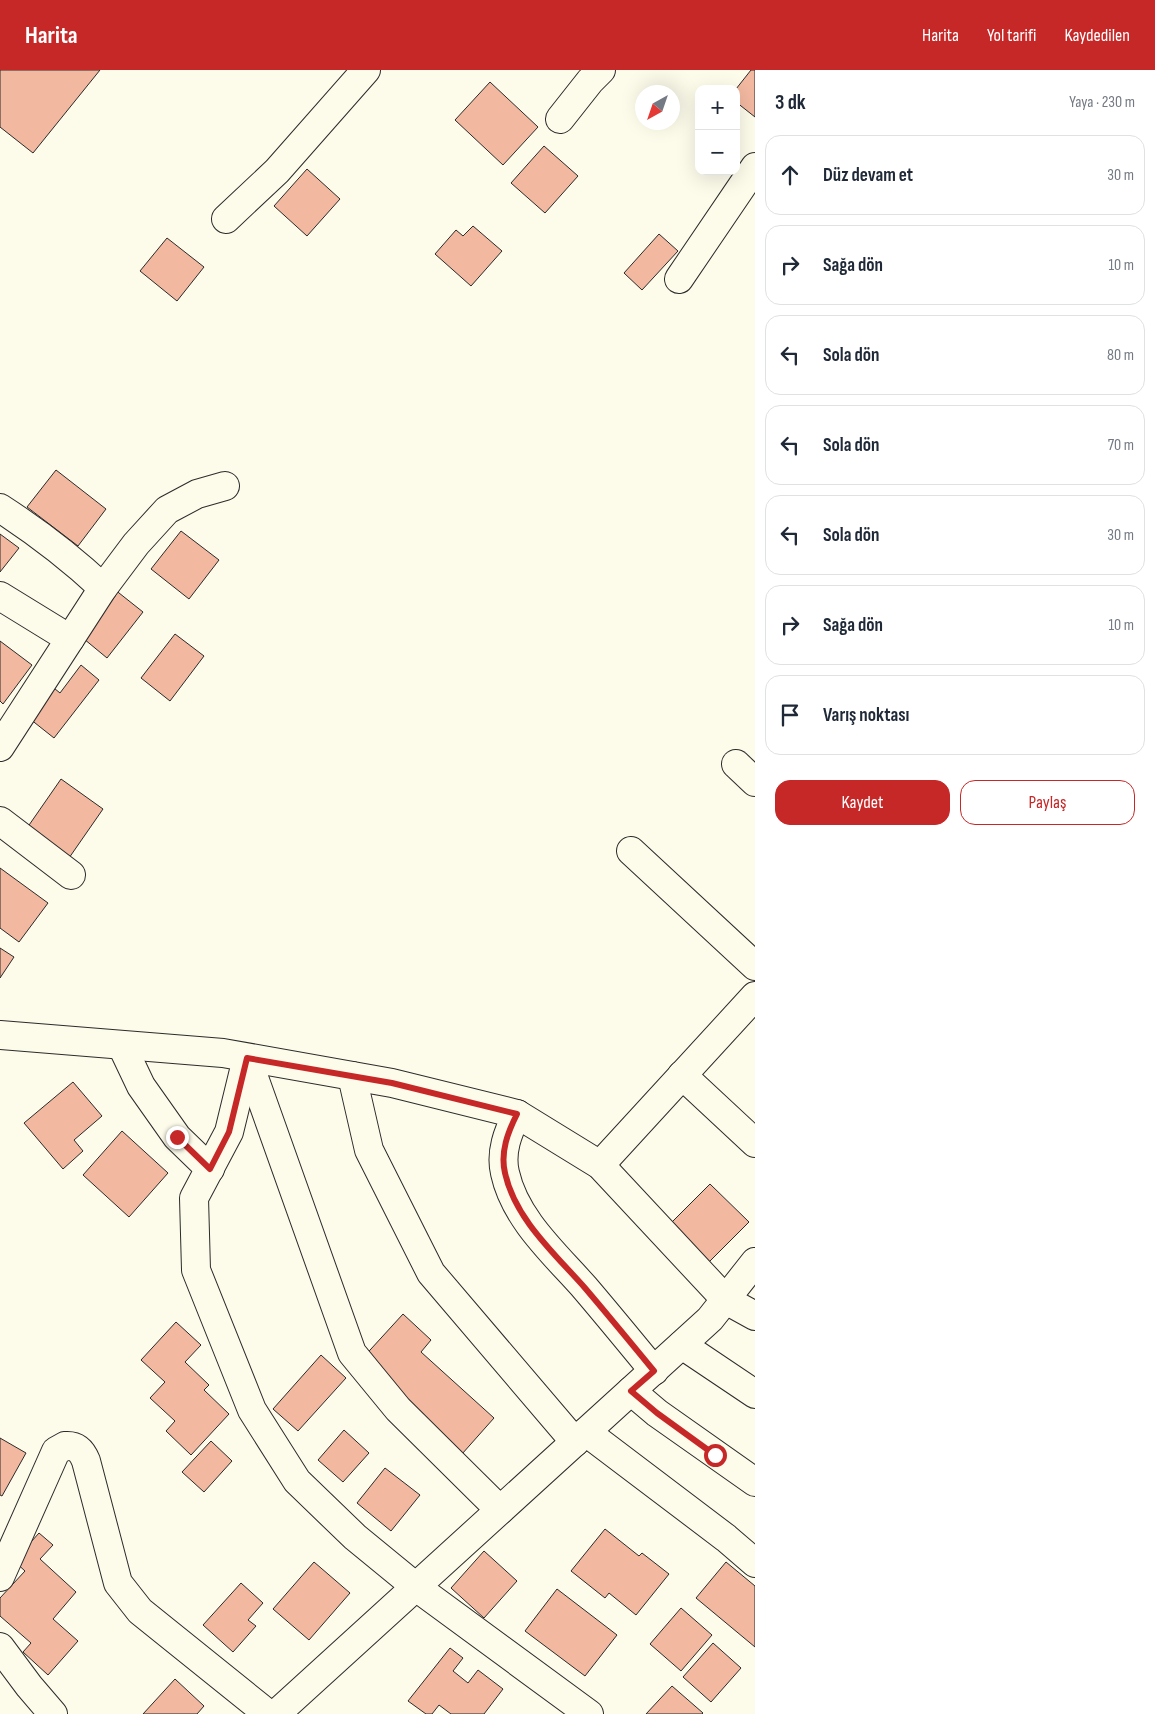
<!DOCTYPE html>
<html lang="tr">
<head>
<meta charset="utf-8">
<style>
  body { margin:0; font-family:"Sofia Sans Condensed",sans-serif; background:#f6f6f7; color:#1f2937 }
  .controls { position:absolute; right:15px; top:15px; display:grid; overflow:hidden; border-radius:10px; box-shadow:0 5px 20px #0002 }
  .controls button { width:45px; height:45px; display:grid; place-items:center; padding:0; border:0; border-bottom:1px solid #e0e1e3; background:#fff; color:#1f2937; font:25px sans-serif }
  .compass { position:absolute; left:635px; top:15px; width:45px; height:45px; border-radius:50%; background:#fff; box-shadow:0 5px 20px #0002; rotate:220deg }
  .stop { position:absolute; width:15px; height:15px; margin:-11px; border:4px solid #c62828; border-radius:50%; background:#fff }
  .stop.end { background:#c62828; border-color:#fff; box-shadow:0 1px 5px #0008 }
  .list { margin:0; padding:0; list-style:none }
  h2 { display:flex; justify-content:space-between; align-items:center; height:65px; margin:0; padding:0 20px; font-size:21px }
  h2 small { font-size:16px; font-weight:400; color:#747a83 }
  .list li { display:grid; grid-template-columns:32px 1fr auto; gap:15px; align-items:center; box-sizing:border-box; height:80px; margin:0 10px 10px; padding:0 10px; border:1px solid #e0e1e3; border-radius:15px }
  .list b { display:block; font-size:19px; white-space:nowrap }
  .list em { font-size:16px; font-style:normal; color:#747a83 }
  .actions { display:flex; gap:10px; padding:15px 20px }
  .actions a { flex:1; padding:11px 0; border:1px solid #c62828; border-radius:15px; text-align:center; font-size:18px; color:#c62828 }
  .actions .main { background:#c62828; color:#fff }
  .icon { flex:none; width:28px; height:28px; fill:none; stroke:currentColor; stroke-width:2; stroke-linecap:round; stroke-linejoin:round }
  .map { position:relative; flex:none; width:755px; height:1644px; overflow:hidden }
  header { display:flex; align-items:center; gap:30px; box-sizing:border-box; height:70px; padding:0 25px; background:#c62828; color:#fff }
  header strong { font-size:24px }
  nav { display:flex; gap:28px; margin-inline-start:auto; font-size:18px }
  main { display:flex }
  aside { flex:1; background:#fff }
  .map>svg:first-child { display:block }
  .building { fill:#f2b8a0; stroke:#2b2b2b }
  .lines { fill:none; stroke-linecap:round; stroke-linejoin:round }
  .minor-casing { stroke:#2b2b2b; stroke-width:30 }
  .minor { stroke:#fdfbea; stroke-width:28 }
  .route { stroke:#c62828; stroke-width:6 }
</style>
</head>
<body>
<header>
<strong>Harita</strong>
<nav><a>Harita</a><a>Yol tarifi</a><a>Kaydedilen</a></nav>
</header>
<main>
<div class="map">
<svg width="755" height="1644" viewBox="0 0 755 1644">
  <rect width="100%" height="100%" fill="#fdfbea"/>
  <g class="building">
    <path d="M0,0H100L33,83L0,57Z"/>
    <path d="M751,0H755V47L736,32V19Z"/>
    <path d="M490,12L538,57L503,95L455,50Z"/>
    <path d="M544,76L578,106L545,143L511,113Z"/>
    <path d="M307,99L340,129L307,166L274,136Z"/>
    <path d="M473,156L502,181L471,216L435,184L456,160L463,166Z"/>
    <path d="M659,164L678,181L642,220L624,203Z"/>
    <path d="M167,168L204,197L177,231L140,201Z"/>
    <path d="M56,400L106,439L78,476L27,437Z"/>
    <path d="M181,461L219,490L189,529L151,499Z"/>
    <path d="M0,464L19,478L0,502Z"/>
    <path d="M114,519L143,542L107,588L78,564Z"/>
    <path d="M175,564L204,586L170,631L141,608Z"/>
    <path d="M0,571L32,595L3,634L0,631Z"/>
    <path d="M81,595L99,610L54,668L25,645L49,614L60,623Z"/>
    <path d="M61,709L103,739L69,788L27,758Z"/>
    <path d="M0,798L48,833L19,872L0,858Z"/>
    <path d="M0,878L14,887L0,908Z"/>
    <path d="M73,1012L102,1046L74,1070L83,1081L63,1099L24,1053Z"/>
    <path d="M122,1061L168,1103L129,1147L83,1105Z"/>
    <path d="M710,1114L749,1152L709,1192L670,1154Z"/>
    <path d="M403,1244L431,1270L421,1282L494,1348L462,1384L360,1291Z"/>
    <path d="M176,1252L201,1275L185,1292L209,1315L204,1320L229,1344L191,1385L166,1361L175,1351L150,1328L165,1312L141,1290Z"/>
    <path d="M321,1285L346,1308L298,1361L273,1339Z"/>
    <path d="M344,1360L369,1383L343,1412L318,1390Z"/>
    <path d="M0,1368L26,1383L2,1426L0,1425Z"/>
    <path d="M211,1371L232,1391L204,1422L182,1402Z"/>
    <path d="M385,1398L420,1425L391,1461L357,1433Z"/>
    <path d="M605,1459L639,1486L642,1483L669,1504L636,1545L609,1523L605,1528L571,1501Z"/>
    <path d="M39,1463L53,1475L40,1489L76,1522L53,1549L78,1571L48,1605L23,1582L31,1573L0,1546V1528L25,1501L14,1491Z"/>
    <path d="M484,1481L517,1511L484,1548L451,1518Z"/>
    <path d="M314,1492L350,1523L309,1570L273,1539Z"/>
    <path d="M726,1492L755,1516V1577L696,1528Z"/>
    <path d="M241,1513L263,1533L248,1550L256,1556L233,1582L203,1555Z"/>
    <path d="M557,1519L617,1565L585,1606L525,1561Z"/>
    <path d="M681,1538L712,1565L681,1601L650,1574Z"/>
    <path d="M713,1573L741,1598L711,1632L683,1607Z"/>
    <path d="M450,1578L463,1588L453,1601L468,1613L478,1600L503,1619L484,1644H451L439,1635L432,1644H426L408,1631Z"/>
    <path d="M175,1609L204,1636L197,1644H143Z"/>
    <path d="M672,1616L703,1643L702,1644H646Z"/>
  </g>
  <g class="lines">
    <defs>
      <g id="minor">
        <path d="M560,49L590,11L601,0"/>
        <path d="M226,149L277,101L366,0"/>
        <path d="M679,209L755,97"/>
        <path d="M0,438C37,462 71,488 103,518L0,677"/>
        <path d="M103,518L136,474L167,440L197,424L225,416"/>
        <path d="M0,526L70,569"/>
        <path d="M736,694L755,712"/>
        <path d="M0,751L71,805"/>
        <path d="M631,781L755,896"/>
        <path d="M0,965L223,983L392,1013L517,1044L600,1095L726,1230L755,1246"/>
        <path d="M122,976L141,1016L177,1067L210,1099"/>
        <path d="M247,988L229,1062L194,1128L196,1200L252,1340L297,1411L355,1467L416,1517L589,1644"/>
        <path d="M247,988L352,1283L398,1339L500,1440"/>
        <path d="M682,1005L755,1073"/>
        <path d="M352,1006L369,1080L431,1203L575,1372"/>
        <path d="M517,1044C508,1062 500,1082 505,1103C515,1149 555,1184 585,1218C608,1245 631,1273 654,1301"/>
        <path d="M600,1095L755,926"/>
        <path d="M682,1275L755,1324"/>
        <path d="M631,1321L657,1343L755,1412"/>
        <path d="M586,1362L726,1468L755,1493"/>
        <path d="M0,1507L56,1381L65,1376C77,1375 82,1381 86,1391L118,1513L140,1541L268,1644"/>
        <path d="M0,1577L29,1616L53,1644"/>
        <path d="M276,1644L710,1249L755,1192"/>
      </g>
    </defs>
    <use href="#minor" class="minor-casing"/>
    <use href="#minor" class="minor"/>
  </g>
  <g class="lines">
    <path class="route" d="M177,1067L210,1099L229,1062L247,988L392,1013L517,1044C508,1062 500,1082 505,1103C515,1149 555,1184 585,1218C608,1245 631,1273 654,1301L631,1321L657,1343L715,1385"/>
  </g>
</svg>
<div class="controls">
<button>+</button>
<button>−</button>
</div>
<svg class="compass" viewBox="-18 -18 36 36"><path d="M0-13l5 13h-10z" fill="#e53935"/><path d="M0 13l5-13h-10z" fill="#747a83"/></svg>
<div class="stop" style="left:715px;top:1385px"></div>
<div class="stop end" style="left:177px;top:1067px"></div>
</div>
<aside>
<h2>3 dk<small>Yaya · 230 m</small></h2>
<ul class="list">
<li><svg class="icon" aria-label="ahead" viewBox="0 0 24 24"><path d="M12 20V5M6 11l6-6 6 6"/></svg><div><b>Düz devam et</b></div><em>30 m</em></li>
<li><svg class="icon" aria-label="right" viewBox="0 0 24 24"><path d="M7 20v-9h11M14 6l5 5-5 5"/></svg><div><b>Sağa dön</b></div><em>10 m</em></li>
<li><svg class="icon" aria-label="left" viewBox="0 0 24 24"><path d="M17 20v-9H6M10 6l-5 5 5 5"/></svg><div><b>Sola dön</b></div><em>80 m</em></li>
<li><svg class="icon" aria-label="left" viewBox="0 0 24 24"><path d="M17 20v-9H6M10 6l-5 5 5 5"/></svg><div><b>Sola dön</b></div><em>70 m</em></li>
<li><svg class="icon" aria-label="left" viewBox="0 0 24 24"><path d="M17 20v-9H6M10 6l-5 5 5 5"/></svg><div><b>Sola dön</b></div><em>30 m</em></li>
<li><svg class="icon" aria-label="right" viewBox="0 0 24 24"><path d="M7 20v-9h11M14 6l5 5-5 5"/></svg><div><b>Sağa dön</b></div><em>10 m</em></li>
<li><svg class="icon" aria-label="arrive" viewBox="0 0 24 24"><path d="M6 21V4h12l-3 4 3 4H6"/></svg><div><b>Varış noktası</b></div></li>
</ul>
<div class="actions"><a class="main">Kaydet</a><a>Paylaş</a></div>
</aside>
</main>
</body>
</html>
